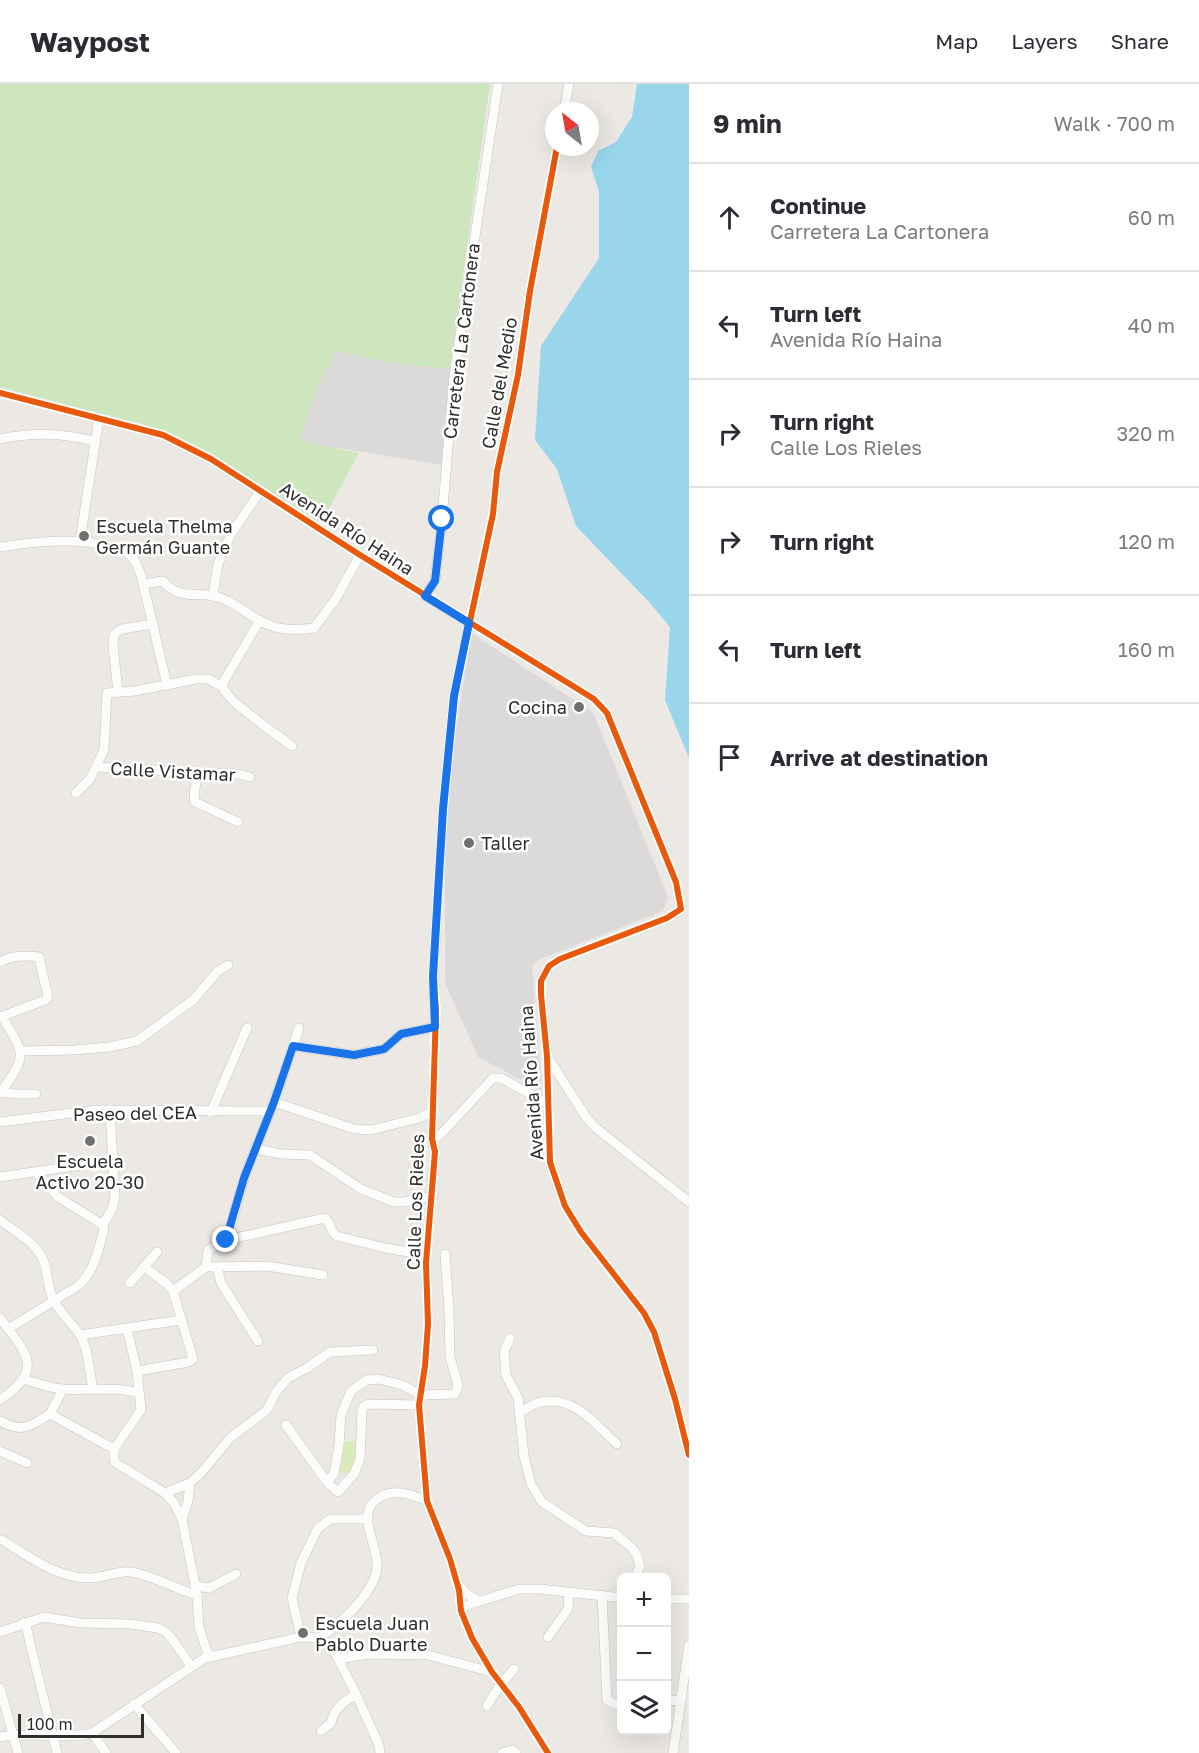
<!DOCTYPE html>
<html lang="en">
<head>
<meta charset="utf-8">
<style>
  body { margin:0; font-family:"Golos Text",sans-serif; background:#f7f7f7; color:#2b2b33 }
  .controls { position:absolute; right:18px; bottom:18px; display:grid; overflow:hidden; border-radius:9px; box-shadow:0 6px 24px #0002 }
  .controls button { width:54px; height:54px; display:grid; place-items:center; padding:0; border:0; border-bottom:2px solid #e1e1e2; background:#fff; color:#2b2b33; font:30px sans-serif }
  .compass { position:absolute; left:545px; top:18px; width:54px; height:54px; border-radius:50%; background:#fff; box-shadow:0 6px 24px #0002; rotate:329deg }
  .scale { position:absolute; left:18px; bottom:15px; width:126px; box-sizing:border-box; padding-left:6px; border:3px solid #2e2e2e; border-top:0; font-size:16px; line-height:21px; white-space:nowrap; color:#2e2e2e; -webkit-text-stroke:4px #fff; paint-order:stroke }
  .stop { position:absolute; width:18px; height:18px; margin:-14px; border:4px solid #1a73e8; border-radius:50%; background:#fff }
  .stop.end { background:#1a73e8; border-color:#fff; box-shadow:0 2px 6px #0008 }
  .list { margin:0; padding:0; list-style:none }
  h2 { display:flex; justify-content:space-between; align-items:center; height:78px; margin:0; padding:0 24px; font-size:26px }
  h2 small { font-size:20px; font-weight:400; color:#7c7c81 }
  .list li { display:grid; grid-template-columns:39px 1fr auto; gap:18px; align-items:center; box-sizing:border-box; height:108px; padding:0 24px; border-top:2px solid #e1e1e2 }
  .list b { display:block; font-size:22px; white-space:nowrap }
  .list p { margin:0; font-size:20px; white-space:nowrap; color:#7c7c81 }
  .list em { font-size:20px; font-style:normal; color:#7c7c81 }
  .icon { flex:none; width:33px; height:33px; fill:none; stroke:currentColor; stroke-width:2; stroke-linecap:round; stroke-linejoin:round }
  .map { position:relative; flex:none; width:689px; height:1669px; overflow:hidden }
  header { display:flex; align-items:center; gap:36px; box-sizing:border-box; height:84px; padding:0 30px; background:#fff; border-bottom:2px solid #e1e1e2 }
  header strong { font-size:28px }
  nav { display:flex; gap:33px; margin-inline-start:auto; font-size:21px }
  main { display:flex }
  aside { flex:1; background:#fff }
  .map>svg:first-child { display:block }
  .industrial { fill:#dcd9db }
  .green { fill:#cee6be }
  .pitch { fill:#d9eabb }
  .water { fill:#99d6ec }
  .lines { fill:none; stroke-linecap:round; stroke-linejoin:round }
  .minor-casing { stroke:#c5c4c5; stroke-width:10 }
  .minor { stroke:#fcfcfb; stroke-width:9 }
  .cycleway-casing { stroke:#fff; stroke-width:10 }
  .cycleway { stroke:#e8590c; stroke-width:6 }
  .route { stroke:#1a73e8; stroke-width:8 }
  .poi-dot { fill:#706f6e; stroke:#fff; stroke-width:2 }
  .labels { text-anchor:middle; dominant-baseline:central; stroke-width:5; stroke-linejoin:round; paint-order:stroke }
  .street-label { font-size:18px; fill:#2e2e2e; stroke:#fff }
  .poi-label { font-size:18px; fill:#2e2e2e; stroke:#fff; text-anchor:start }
</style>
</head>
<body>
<header>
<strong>Waypost</strong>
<nav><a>Map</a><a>Layers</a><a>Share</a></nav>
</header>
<main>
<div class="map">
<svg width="689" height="1669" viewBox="0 0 689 1669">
  <rect width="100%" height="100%" fill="#ece8e4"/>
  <g class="industrial">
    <path d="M337,266L391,279L450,285L441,381L301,358L314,310Z"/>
    <path d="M471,549L593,628L668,813L663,827L538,876L532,882L542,1007L478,973L445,899V721Z"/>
  </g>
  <path class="green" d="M0,0H490L450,285L391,279L337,267L314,310L301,357L359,369L321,439L214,371L165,348L142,340L0,303Z"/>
  <path class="pitch" d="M341,1357L357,1358L353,1390L338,1388Z"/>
  <path class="water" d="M637,0H689V674L665,616L670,543L650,519L576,442L557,385L535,356L541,262L599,174V108L591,83L598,67L616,58L632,33Z"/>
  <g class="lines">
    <defs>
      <g id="minor">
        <path d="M564,27L569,0"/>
        <path d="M0,309L163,351L211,375L360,471L594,615L607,629L676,798L681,825L667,834L560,875L549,882L541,897V911L547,972L550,1078L565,1122L581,1148L644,1229L654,1248L675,1315L689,1371"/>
        <path d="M0,355C35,348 60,349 94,357"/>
        <path d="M80,457L99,334"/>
        <path d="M0,463C28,459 57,455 85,458C99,459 113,465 126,467L135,477L141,491L167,601"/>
        <path d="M143,500L163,497C179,516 193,508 214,512C237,517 251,536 272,542C286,547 300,546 314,544L335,516L360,471"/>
        <path d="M213,512L218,480L231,450L261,406"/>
        <path d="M425,512L435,497L442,435L454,292L498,0"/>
        <path d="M221,602L260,536"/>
        <path d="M118,608L113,561L114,550L122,545L153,540"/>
        <path d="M96,683L156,686L200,692L213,689L238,690L250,693"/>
        <path d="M197,691L194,712L195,718L238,738"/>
        <path d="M76,709L90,695L104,666L107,609L135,607L196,595H208L221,602L234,618L263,641L292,662"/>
        <path d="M0,878C12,871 26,871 39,873L48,913L45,916L0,933"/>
        <path d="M293,962L354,971L384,965L401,950L436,943"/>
        <path d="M21,967L74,966L109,963L137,957L193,916L218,887L228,881"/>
        <path d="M547,972L586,1033L596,1044L689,1118"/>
        <path d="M1,1008L15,1010H36"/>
        <path d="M0,1009C27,972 26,971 2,933"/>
        <path d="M274,1018L354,1045L371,1046L419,1034L433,1027"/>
        <path d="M211,1028L247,944"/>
        <path d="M0,1038L96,1026L271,1027"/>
        <path d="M432,1055L441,1050L493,994H501L548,1020"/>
        <path d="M256,1065L281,1070L310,1071L361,1105L394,1118H403L433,1112"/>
        <path d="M37,1089L58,1113L103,1141"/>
        <path d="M0,1093L94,1079"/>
        <path d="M0,1136C17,1149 39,1160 45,1181C48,1194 48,1206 54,1217C61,1230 72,1239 80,1251C89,1266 89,1288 93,1305"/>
        <path d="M227,1156L244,1094L274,1018L299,944"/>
        <path d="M206,1183L208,1166L227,1156L325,1134C331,1139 330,1148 337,1152L385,1164L427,1171"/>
        <path d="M217,1183L221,1199L258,1257"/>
        <path d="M130,1199L157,1168"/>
        <path d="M173,1207L206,1183L267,1182L323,1191"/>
        <path d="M0,1234C27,1270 45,1285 0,1316"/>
        <path d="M8,1245L78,1202C95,1186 98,1167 104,1145L103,1141L112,1125L115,1112L110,1026"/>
        <path d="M80,1251L181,1236"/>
        <path d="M510,1254L504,1268L506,1291L518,1314L524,1372L531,1400L542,1418L586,1447L614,1449L631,1463L637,1471L640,1482L635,1494"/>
        <path d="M137,1287L189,1278L193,1275L173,1207L166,1199L144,1183"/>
        <path d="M24,1295C36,1299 49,1304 62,1305C88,1307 114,1302 139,1309"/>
        <path d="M520,1328C526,1325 534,1319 541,1318C574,1311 596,1341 617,1360"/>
        <path d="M50,1330L114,1365V1376L116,1379L165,1409L174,1419L182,1435L197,1511L199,1543L206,1565L211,1573"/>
        <path d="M50,1330L63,1305"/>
        <path d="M0,1337C22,1349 29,1343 50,1330"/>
        <path d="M286,1341L327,1398L338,1408L354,1390L360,1375L362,1327L364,1322L369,1320L419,1321"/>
        <path d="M114,1365L141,1326L137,1287L127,1245"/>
        <path d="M0,1367L27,1379"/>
        <path d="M327,1398L334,1390L339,1361L341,1331L351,1307L367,1296L379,1295L402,1301L421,1311L455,1310L458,1301L450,1273L449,1226L445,1170"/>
        <path d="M165,1409L190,1399L201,1389L230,1354L267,1326L276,1308L288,1294L307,1284L330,1268L373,1266"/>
        <path d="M182,1435L188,1417L190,1399"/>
        <path d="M2,1456C28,1472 58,1495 90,1494C104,1494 119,1486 131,1488C155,1492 175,1505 197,1511"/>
        <path d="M458,1500L467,1510L479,1517"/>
        <path d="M195,1502L209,1504L236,1490"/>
        <path d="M602,1511L607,1616L616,1621L622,1620"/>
        <path d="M666,1515H689"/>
        <path d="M461,1523L519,1505H540L622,1514"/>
        <path d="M25,1538L57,1669"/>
        <path d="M0,1548L44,1533L80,1539L131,1540L158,1544L166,1548L173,1556L191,1582"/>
        <path d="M301,1553L292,1514L301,1479L318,1444L331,1435H367"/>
        <path d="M548,1553L568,1525L569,1509"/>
        <path d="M320,1554C342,1537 364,1519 375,1493C386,1467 348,1429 382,1412C396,1405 413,1411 427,1417"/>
        <path d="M338,1575L369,1570L428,1571L492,1588"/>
        <path d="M0,1604L18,1669"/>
        <path d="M666,1617L681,1616"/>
        <path d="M134,1620L176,1669"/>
        <path d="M487,1622L498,1604L514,1585"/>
        <path d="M321,1647L331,1639C334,1624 344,1618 356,1610"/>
        <path d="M92,1649L106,1669"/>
        <path d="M0,1653C30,1647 62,1656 92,1649L205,1574L301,1553L320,1554L333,1565L356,1610L379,1661L380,1669"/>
        <path d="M502,1669L512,1666L516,1669"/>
        <path d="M548,1669L519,1623L492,1588L472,1554L461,1527L459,1506L450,1475L427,1417L419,1321L425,1282L428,1240L426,1179L435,1068L432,1055L436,925L433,892L443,725L454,612L493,430L497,388L518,291L530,207L557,63"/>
        <path d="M673,1669L689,1561"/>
      </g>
    </defs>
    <use href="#minor" class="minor-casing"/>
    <use href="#minor" class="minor"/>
    <defs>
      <g id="cycleway">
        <path d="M0,309L163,351L211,375L360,471L594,615L607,629L676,798L681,825L667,834L560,875L549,882L541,897V911L547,972L550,1078L565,1122L581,1148L644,1229L654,1248L675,1315L689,1371"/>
        <path d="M548,1669L519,1623L492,1588L472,1554L461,1527L459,1506L450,1475L427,1417L419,1321L425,1282L428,1240L426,1179L435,1068L432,1055L436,925L433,892L443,725L454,612L493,430L497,388L518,291L530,207L557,63"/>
      </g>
    </defs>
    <use href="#cycleway" class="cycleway-casing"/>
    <use href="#cycleway" class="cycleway"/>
  </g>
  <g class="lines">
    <path class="route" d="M226,1156L244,1094L274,1018L293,962L354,971L384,965L401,950L435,943L433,892L443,725L454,612L469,539L425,512L435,497L442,435"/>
  </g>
  <g class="poi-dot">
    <circle cx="84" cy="452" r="6"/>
    <circle cx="579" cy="623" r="6"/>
    <circle cx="469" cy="759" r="6"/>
    <circle cx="90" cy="1057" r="6"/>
    <circle cx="303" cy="1549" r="6"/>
  </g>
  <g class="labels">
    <g class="street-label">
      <text transform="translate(461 257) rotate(-83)">Carretera La Cartonera</text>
      <text transform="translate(499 299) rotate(-80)">Calle del Medio</text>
      <text transform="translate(347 444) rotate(33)">Avenida Río Haina</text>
      <text transform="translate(173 687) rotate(3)">Calle Vistamar</text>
      <text transform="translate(531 999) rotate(-94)">Avenida Río Haina</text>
      <text transform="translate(135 1029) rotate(-1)">Paseo del CEA</text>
      <text transform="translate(415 1118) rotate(-88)">Calle Los Rieles</text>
    </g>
    <g class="poi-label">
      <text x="96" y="442">Escuela Thelma<tspan x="96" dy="21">Germán Guante</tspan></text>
      <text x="567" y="623" text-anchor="end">Cocina</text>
      <text x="481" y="759">Taller</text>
      <text x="90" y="1077" text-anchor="middle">Escuela<tspan x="90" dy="21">Activo 20-30</tspan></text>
      <text x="315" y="1539">Escuela Juan<tspan x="315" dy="21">Pablo Duarte</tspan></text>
    </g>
  </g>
</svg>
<div class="controls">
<button>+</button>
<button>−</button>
<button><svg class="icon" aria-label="layers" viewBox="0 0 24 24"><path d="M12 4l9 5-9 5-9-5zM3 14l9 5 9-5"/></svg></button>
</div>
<svg class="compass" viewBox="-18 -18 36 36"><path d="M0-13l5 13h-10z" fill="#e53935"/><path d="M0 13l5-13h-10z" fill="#7c7c81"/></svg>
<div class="scale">100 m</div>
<div class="stop" style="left:442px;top:435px"></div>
<div class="stop end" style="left:226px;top:1156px"></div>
</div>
<aside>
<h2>9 min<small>Walk · 700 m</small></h2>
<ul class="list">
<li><svg class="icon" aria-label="ahead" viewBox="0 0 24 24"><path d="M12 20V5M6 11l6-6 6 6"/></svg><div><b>Continue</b><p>Carretera La Cartonera</p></div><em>60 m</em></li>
<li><svg class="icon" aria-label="left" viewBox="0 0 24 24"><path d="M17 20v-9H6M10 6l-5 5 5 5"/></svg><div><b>Turn left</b><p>Avenida Río Haina</p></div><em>40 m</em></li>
<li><svg class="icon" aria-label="right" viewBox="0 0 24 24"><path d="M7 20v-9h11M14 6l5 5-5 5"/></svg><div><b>Turn right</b><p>Calle Los Rieles</p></div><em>320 m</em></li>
<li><svg class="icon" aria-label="right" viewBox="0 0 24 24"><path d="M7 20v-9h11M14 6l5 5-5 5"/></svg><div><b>Turn right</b></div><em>120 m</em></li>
<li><svg class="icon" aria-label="left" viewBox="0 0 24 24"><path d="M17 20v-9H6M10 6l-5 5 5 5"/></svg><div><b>Turn left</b></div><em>160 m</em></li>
<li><svg class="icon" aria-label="arrive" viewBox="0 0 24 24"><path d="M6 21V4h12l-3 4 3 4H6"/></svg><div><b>Arrive at destination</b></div></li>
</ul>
</aside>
</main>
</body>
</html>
